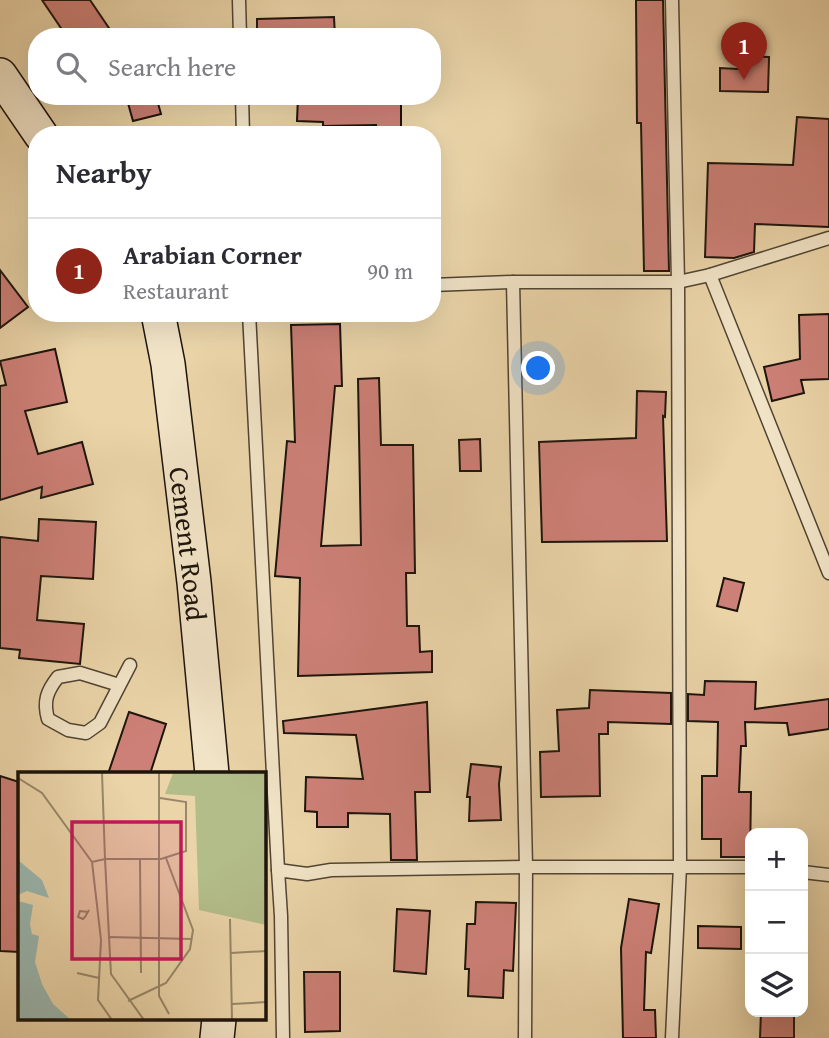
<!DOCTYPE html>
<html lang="en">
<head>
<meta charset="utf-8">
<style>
  body { margin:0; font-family:"Gentium Book Plus",serif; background:#f7f7f7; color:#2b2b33 }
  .controls { position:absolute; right:21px; bottom:21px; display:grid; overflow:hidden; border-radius:14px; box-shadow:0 7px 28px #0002 }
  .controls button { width:63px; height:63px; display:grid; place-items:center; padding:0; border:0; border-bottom:2px solid #e1e1e2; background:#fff; color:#2b2b33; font:35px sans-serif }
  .you { position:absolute; left:539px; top:369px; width:24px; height:24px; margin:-18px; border:5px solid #fff; border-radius:50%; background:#1a73e8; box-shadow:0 0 0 10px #1a73e833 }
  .badge { display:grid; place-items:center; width:46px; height:46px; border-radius:50%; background:#8f2418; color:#fff; font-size:23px; font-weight:700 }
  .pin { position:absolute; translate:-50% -58px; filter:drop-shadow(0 2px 4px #0008) }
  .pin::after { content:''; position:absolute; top:37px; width:24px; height:21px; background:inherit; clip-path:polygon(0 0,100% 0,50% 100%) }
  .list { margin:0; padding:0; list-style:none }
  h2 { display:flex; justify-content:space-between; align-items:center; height:91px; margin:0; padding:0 28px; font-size:30px }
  h2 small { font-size:23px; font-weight:400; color:#7c7c81 }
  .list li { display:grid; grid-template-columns:46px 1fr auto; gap:21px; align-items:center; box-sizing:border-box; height:105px; padding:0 28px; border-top:2px solid #e1e1e2 }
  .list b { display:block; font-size:26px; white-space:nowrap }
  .list p { margin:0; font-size:23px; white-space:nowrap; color:#7c7c81 }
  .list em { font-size:23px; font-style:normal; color:#7c7c81 }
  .icon { flex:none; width:38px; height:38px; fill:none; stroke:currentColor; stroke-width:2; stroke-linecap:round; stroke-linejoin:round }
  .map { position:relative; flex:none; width:829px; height:1038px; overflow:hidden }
  .search { position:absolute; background:#fff; box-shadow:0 7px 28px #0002; left:28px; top:28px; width:413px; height:77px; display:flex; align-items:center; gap:18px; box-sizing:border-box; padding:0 24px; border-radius:28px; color:#7c7c81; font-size:26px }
  .panel { position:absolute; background:#fff; box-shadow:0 7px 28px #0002; left:28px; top:126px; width:413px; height:196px; border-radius:28px }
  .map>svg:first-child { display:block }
  .building { fill:#cd8077; stroke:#1d140c; stroke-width:2 }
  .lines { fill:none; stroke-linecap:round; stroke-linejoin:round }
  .lane-casing { stroke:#504433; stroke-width:15 }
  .secondary-casing { stroke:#1d140c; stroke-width:36 }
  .lane { stroke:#f1e3c6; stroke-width:12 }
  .secondary { stroke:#f1e3c6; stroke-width:33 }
  .labels { text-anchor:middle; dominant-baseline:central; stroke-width:6; stroke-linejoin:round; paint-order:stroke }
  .street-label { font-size:28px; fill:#1d140c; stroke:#f1e3c6 }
  .inset-road { fill:none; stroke:#98876a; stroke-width:2 }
  .view { fill:#c2185b; fill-opacity:0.15; stroke:#c2185b; stroke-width:3.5 }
  .inset-edge { fill:none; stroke:#1d140c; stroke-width:3.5 }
</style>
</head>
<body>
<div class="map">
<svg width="829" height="1038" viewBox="0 0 829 1038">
  <rect width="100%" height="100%" fill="#ead4a8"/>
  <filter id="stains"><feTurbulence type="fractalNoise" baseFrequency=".00286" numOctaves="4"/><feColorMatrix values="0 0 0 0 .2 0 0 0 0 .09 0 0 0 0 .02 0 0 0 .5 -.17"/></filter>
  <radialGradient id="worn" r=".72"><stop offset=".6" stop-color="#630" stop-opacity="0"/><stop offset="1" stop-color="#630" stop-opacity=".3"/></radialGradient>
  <g class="building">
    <path d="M42,0H90L115,37H67Z"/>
    <path d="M636,0H663L669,271H644L641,123H637Z"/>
    <path d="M334,17L335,37H257V19Z"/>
    <path d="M739,56L769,57L768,92L720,91V68L738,69Z"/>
    <path d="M126,96H156L161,114L133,121Z"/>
    <path d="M401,96V135H376V125L323,126V122L297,121L298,97Z"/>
    <path d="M797,117L829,119V227L755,224L754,252L734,258L705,257L708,163L793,165Z"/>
    <path d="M0,270L28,307L0,328Z"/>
    <path d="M829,314V379L801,380L804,393L772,401L764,367L800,359L799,315Z"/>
    <path d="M340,324L342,386H335L321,546L361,545L358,379L379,378L381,445H413L415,573H406L407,626H419L420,652L432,651V672L298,676L300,578L275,576L287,441L295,442L291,325Z"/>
    <path d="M55,349L67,402L25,411L38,454L82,442L93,484L41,498L42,487L0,500V386L6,385L0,361Z"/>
    <path d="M637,391L666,392L665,417L663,416L667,541L542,542L539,442L636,438Z"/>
    <path d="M480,439L481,471H460L459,440Z"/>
    <path d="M39,519L96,522L93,579L41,576L37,620L84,624L80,664L19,658L20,650L0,648V537L38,541Z"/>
    <path d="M724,578L744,583L737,611L717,606Z"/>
    <path d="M705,681L756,682L755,709L829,699V729L789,735L787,723L745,722L746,746H741L739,792H751L750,857H721V839H702V776H717L718,722L688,721V694L704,695Z"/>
    <path d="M590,690L671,693V724L608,722V734H599L600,796L541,797L540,752L559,751L557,710L589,708Z"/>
    <path d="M427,702L430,792H415L417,860H391L390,814L348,813V827H317V812L305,811L306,777L363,779L356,735L284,733L283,721Z"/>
    <path d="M129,712L166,724L150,774H108Z"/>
    <path d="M471,764L501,767L499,784L501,820L469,821L470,797H467Z"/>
    <path d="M0,776L19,782V952L0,951Z"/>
    <path d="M629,899L659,904L651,953L646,952L644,1010H655L656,1038H623L621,948Z"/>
    <path d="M476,902L516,903L513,971L504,970L503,998L468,996L469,969H465L467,924H475Z"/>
    <path d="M397,909L430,911L426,974L394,971Z"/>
    <path d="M698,926L741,927V949L698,948Z"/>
    <path d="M304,972H340V1031L305,1032Z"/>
    <path d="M761,1012H794V1038H760Z"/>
  </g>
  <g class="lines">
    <defs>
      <g id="lane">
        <path d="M239,0L240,37"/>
        <path d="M242,96L243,135"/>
        <path d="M710,275L829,573"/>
        <path d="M513,282L526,867L525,1038"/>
        <path d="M432,285L513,282H678L710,275L829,238"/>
        <path d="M249,313L278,870"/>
        <path d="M119,685L80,673L58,677C47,691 43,701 48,719L68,730L86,733L100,723L130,665"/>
        <path d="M803,872L829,875"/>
        <path d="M283,1038L281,916L278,870L307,874L331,870L526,867H750"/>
        <path d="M672,1038L680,866L678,282L672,0"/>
      </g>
      <g id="secondary">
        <path d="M0,75L41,135"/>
        <path id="s1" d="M158,313L168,364L194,582L212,774"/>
        <path d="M217,1038L219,1019"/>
      </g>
    </defs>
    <use href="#lane" class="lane-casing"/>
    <use href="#secondary" class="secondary-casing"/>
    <use href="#lane" class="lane"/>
    <use href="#secondary" class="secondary"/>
  </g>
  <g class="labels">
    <g class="street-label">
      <text stroke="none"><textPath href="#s1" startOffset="233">Cement Road</textPath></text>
    </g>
  </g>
  <g transform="translate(18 772)">
    <rect width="248" height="248" fill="#ead4a8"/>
    <path d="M155,1H248V153L181,138L177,24L147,22Z" fill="#b3bd8a"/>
    <path d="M0,88L24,108L31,126L9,119L0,123ZM0,129L15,133L12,152L14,162L21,164L17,190L24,212L35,232L53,248H0Z" fill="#9ab7af"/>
    <path class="inset-road" d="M84,1L87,87H143L168,79V30L142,26M141,1V224L151,242M0,6L24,21L74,90L83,168L80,228L94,248M122,87L123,201M74,90L87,87L91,165M70,140L62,139L60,145L65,147L67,145L71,138M212,147L214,248M213,181L249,179M59,201L81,206M110,229L148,211L172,177L175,158L148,86M214,232L249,230M126,248L93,202L91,165L174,167"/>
    <path class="view" d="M54,50H163V187H54Z"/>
    <rect width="248" height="248" class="inset-edge"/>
  </g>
  <rect width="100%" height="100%" filter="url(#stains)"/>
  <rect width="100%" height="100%" fill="url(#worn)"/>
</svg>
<div class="controls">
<button>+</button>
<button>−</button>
<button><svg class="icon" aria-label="layers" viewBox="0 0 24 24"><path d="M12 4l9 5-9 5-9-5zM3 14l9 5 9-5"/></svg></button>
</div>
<div class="you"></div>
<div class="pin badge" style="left:744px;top:80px">1</div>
<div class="search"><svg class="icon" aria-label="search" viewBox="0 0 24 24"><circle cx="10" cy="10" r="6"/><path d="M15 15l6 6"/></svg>Search here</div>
<section class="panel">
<h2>Nearby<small></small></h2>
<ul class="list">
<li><span class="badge">1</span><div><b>Arabian Corner</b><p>Restaurant</p></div><em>90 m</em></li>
</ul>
</section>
</div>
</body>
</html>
